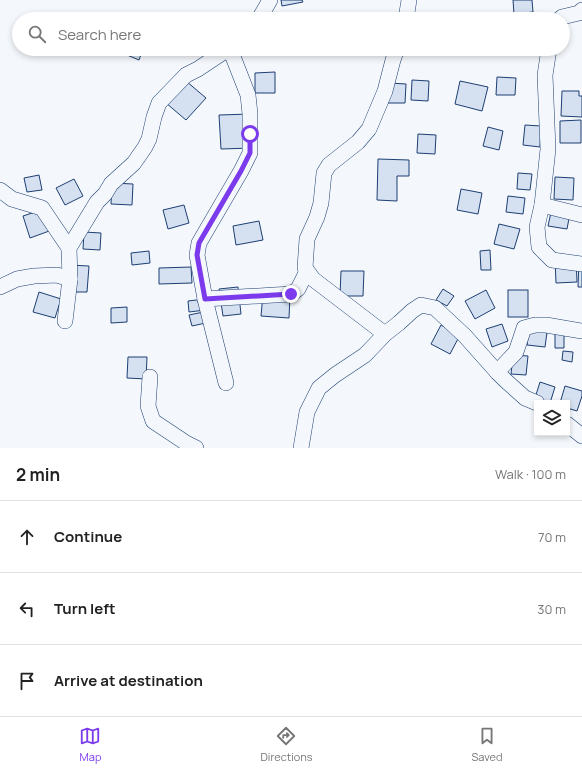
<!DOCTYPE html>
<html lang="en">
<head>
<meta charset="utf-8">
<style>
  body { margin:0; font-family:Manrope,sans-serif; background:#f2f2f2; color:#222 }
  .controls { position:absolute; right:12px; bottom:12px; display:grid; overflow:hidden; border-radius:0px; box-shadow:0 2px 6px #0003 }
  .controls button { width:36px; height:36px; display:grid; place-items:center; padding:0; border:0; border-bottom:1px solid #e0e0e0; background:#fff; color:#222; font:20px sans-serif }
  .stop { position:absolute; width:12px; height:12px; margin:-9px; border:3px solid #7c3aed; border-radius:50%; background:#fff }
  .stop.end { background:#7c3aed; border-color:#fff; box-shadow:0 1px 4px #0008 }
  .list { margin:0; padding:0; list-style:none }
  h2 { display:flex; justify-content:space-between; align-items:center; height:52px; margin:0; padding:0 16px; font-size:17px }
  h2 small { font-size:13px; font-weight:400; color:#767676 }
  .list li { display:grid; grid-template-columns:26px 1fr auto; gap:12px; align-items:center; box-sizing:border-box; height:72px; padding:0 16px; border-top:1px solid #e0e0e0 }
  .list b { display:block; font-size:15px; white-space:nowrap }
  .list em { font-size:13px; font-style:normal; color:#767676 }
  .icon { flex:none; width:22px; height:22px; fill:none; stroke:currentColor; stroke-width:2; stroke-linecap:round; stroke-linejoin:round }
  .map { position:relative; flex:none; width:582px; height:448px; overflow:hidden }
  .search { position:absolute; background:#fff; box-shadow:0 2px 6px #0003; left:12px; right:12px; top:12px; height:44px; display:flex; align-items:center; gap:10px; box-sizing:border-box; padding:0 14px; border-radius:22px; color:#767676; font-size:15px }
  .sheet { height:268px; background:#fff }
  nav { display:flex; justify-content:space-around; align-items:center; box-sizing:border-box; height:56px; border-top:1px solid #e0e0e0; background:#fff; font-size:11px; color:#767676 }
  nav a { display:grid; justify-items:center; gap:2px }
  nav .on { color:#7c3aed }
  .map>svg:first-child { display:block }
  .building { fill:#d5e0f0; stroke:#1d3f73 }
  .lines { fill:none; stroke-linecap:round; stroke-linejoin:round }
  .street-casing { stroke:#1d3f73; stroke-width:16 }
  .street { stroke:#f4f7fb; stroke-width:15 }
  .route { stroke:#7c3aed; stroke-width:5 }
</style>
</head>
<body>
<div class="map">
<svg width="582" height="448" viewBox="0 0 582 448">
  <rect width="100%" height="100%" fill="#f4f7fb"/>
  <g class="building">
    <path d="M281,0H302L303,2L282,6Z"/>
    <path d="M513,0H532L533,12L514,14Z"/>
    <path d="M116,49H143L139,60L115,50Z"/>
    <path d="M487,49H510L509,54L487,53Z"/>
    <path d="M275,72V93H255V73Z"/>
    <path d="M497,77L516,78L515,95H496Z"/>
    <path d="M412,80L429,81L428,101L411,100Z"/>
    <path d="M186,81L206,98L186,120L166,103Z"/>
    <path d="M460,81L488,87L482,111L455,104Z"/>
    <path d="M389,83L406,84L405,103H388Z"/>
    <path d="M562,91H579V96H582V117L561,116Z"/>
    <path d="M250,114L252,148L221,149L219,115Z"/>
    <path d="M581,120V143H560V121Z"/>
    <path d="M525,125L541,126L540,147L523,145Z"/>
    <path d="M488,127L503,131L499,150L483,146Z"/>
    <path d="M418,134L436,135L435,154L417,153Z"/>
    <path d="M378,159L409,160V176H397V201L377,200Z"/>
    <path d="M518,173L532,174L530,190L517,189Z"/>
    <path d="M39,175L42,190L27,192L24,178Z"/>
    <path d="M555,177L574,178L573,200L554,199Z"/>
    <path d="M74,179L83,196L65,205L56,188Z"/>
    <path d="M112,183L133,184L132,205L111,204Z"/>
    <path d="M461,189L482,193L478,214L457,210Z"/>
    <path d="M508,196L525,198L523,214L506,212Z"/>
    <path d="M553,203L571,208L567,229L548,226Z"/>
    <path d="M184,205L189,223L168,229L163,210Z"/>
    <path d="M44,209L52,230L30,238L23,216Z"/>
    <path d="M259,221L263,240L236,245L233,226Z"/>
    <path d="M499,224L520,229L514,249L494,244Z"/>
    <path d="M84,232L101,233L100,250L83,249Z"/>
    <path d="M490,250L491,270H481L480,251Z"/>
    <path d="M149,251L150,263L132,265L131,253Z"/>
    <path d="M576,258L577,282L556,283L555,259Z"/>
    <path d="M579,259H582V287H578Z"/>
    <path d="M68,265L89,266L87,292H67Z"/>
    <path d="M191,267L192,283L159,284V268Z"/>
    <path d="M341,271H364L363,296H340Z"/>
    <path d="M238,287L241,314L223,316L219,289Z"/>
    <path d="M443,289L454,296L447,306L436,300Z"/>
    <path d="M486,290L495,308L475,319L465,301Z"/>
    <rect x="508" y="290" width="20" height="27"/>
    <path d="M39,292L61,299L55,318L33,312Z"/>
    <path d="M263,294L290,295L289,318L261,316Z"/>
    <path d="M213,298L214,309L189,312L188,301Z"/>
    <path d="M127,307V322L111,323V308Z"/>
    <path d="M213,310L215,321L192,326L189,315Z"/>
    <path d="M530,323L548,325L545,347L527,345Z"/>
    <path d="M502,324L508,341L492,347L486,329Z"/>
    <path d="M441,325L460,335L450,354L431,344Z"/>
    <path d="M555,332L564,333V348H555Z"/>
    <path d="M563,351L573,352L572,362L562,360Z"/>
    <path d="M513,355L528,356L526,375L511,374Z"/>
    <path d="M128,357H147L146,379L127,378Z"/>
    <path d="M540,382L555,387L550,403L535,398Z"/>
    <path d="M565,386L582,391V396L577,411L567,408V403H560Z"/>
  </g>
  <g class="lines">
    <defs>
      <g id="street">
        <path d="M259,19L270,0"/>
        <path d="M406,19L409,0"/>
        <path d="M560,19L562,17L579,13L582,10"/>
        <path d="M549,49L545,75L548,149L542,205L537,227L539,247L552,260L582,264"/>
        <path d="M0,190L12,199L42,208L69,248"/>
        <path d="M542,205L582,215"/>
        <path d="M0,287L17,279L34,276L57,275L70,279"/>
        <path d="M205,299L291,294L298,289L307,271"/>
        <path d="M65,321L70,279L69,248L97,202L105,194L111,184L134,163L145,147L149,139L154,117L159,103L186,75L198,69L228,49"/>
        <path d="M385,334L313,279L305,268L307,239L317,217L321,203L324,173L329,165L358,142L369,129L385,91L393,60L397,49"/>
        <path d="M497,372L516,352L524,328L535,325H546L582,331"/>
        <path d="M150,377L148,406L153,421L186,443L196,448"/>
        <path d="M226,383L205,299L197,255L199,243L241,171L250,153V114L248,95L230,49"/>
        <path d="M567,424L582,436"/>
        <path d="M301,448L307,412L319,388L335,375L365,355L385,334L399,323L412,311L421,305L435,308L465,336L497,372L505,380L525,398L537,403"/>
      </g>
    </defs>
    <use href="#street" class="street-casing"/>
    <use href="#street" class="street"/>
  </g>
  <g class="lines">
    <path class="route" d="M250,134V153L241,171L199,243L197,255L205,299L291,294"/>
  </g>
</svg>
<div class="controls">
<button><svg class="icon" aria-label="layers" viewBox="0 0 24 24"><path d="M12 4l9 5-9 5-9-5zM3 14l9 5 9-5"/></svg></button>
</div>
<div class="stop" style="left:250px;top:134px"></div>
<div class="stop end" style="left:291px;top:294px"></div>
<div class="search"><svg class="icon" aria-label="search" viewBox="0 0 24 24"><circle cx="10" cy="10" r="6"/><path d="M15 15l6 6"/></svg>Search here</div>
</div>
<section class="sheet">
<h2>2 min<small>Walk · 100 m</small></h2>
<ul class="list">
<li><svg class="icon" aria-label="ahead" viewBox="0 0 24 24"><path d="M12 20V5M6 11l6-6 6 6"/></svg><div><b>Continue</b></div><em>70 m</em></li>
<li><svg class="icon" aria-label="left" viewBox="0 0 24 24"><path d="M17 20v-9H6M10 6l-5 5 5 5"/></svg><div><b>Turn left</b></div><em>30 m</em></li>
<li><svg class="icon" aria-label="arrive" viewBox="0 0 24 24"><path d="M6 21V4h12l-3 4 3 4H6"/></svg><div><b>Arrive at destination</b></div></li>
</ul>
</section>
<nav>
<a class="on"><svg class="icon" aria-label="map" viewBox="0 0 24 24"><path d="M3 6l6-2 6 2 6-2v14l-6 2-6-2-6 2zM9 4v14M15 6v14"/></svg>Map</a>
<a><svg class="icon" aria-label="directions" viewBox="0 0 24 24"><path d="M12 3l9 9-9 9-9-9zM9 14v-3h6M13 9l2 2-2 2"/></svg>Directions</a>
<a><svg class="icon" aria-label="saved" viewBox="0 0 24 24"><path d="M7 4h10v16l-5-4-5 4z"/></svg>Saved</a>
</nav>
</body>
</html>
